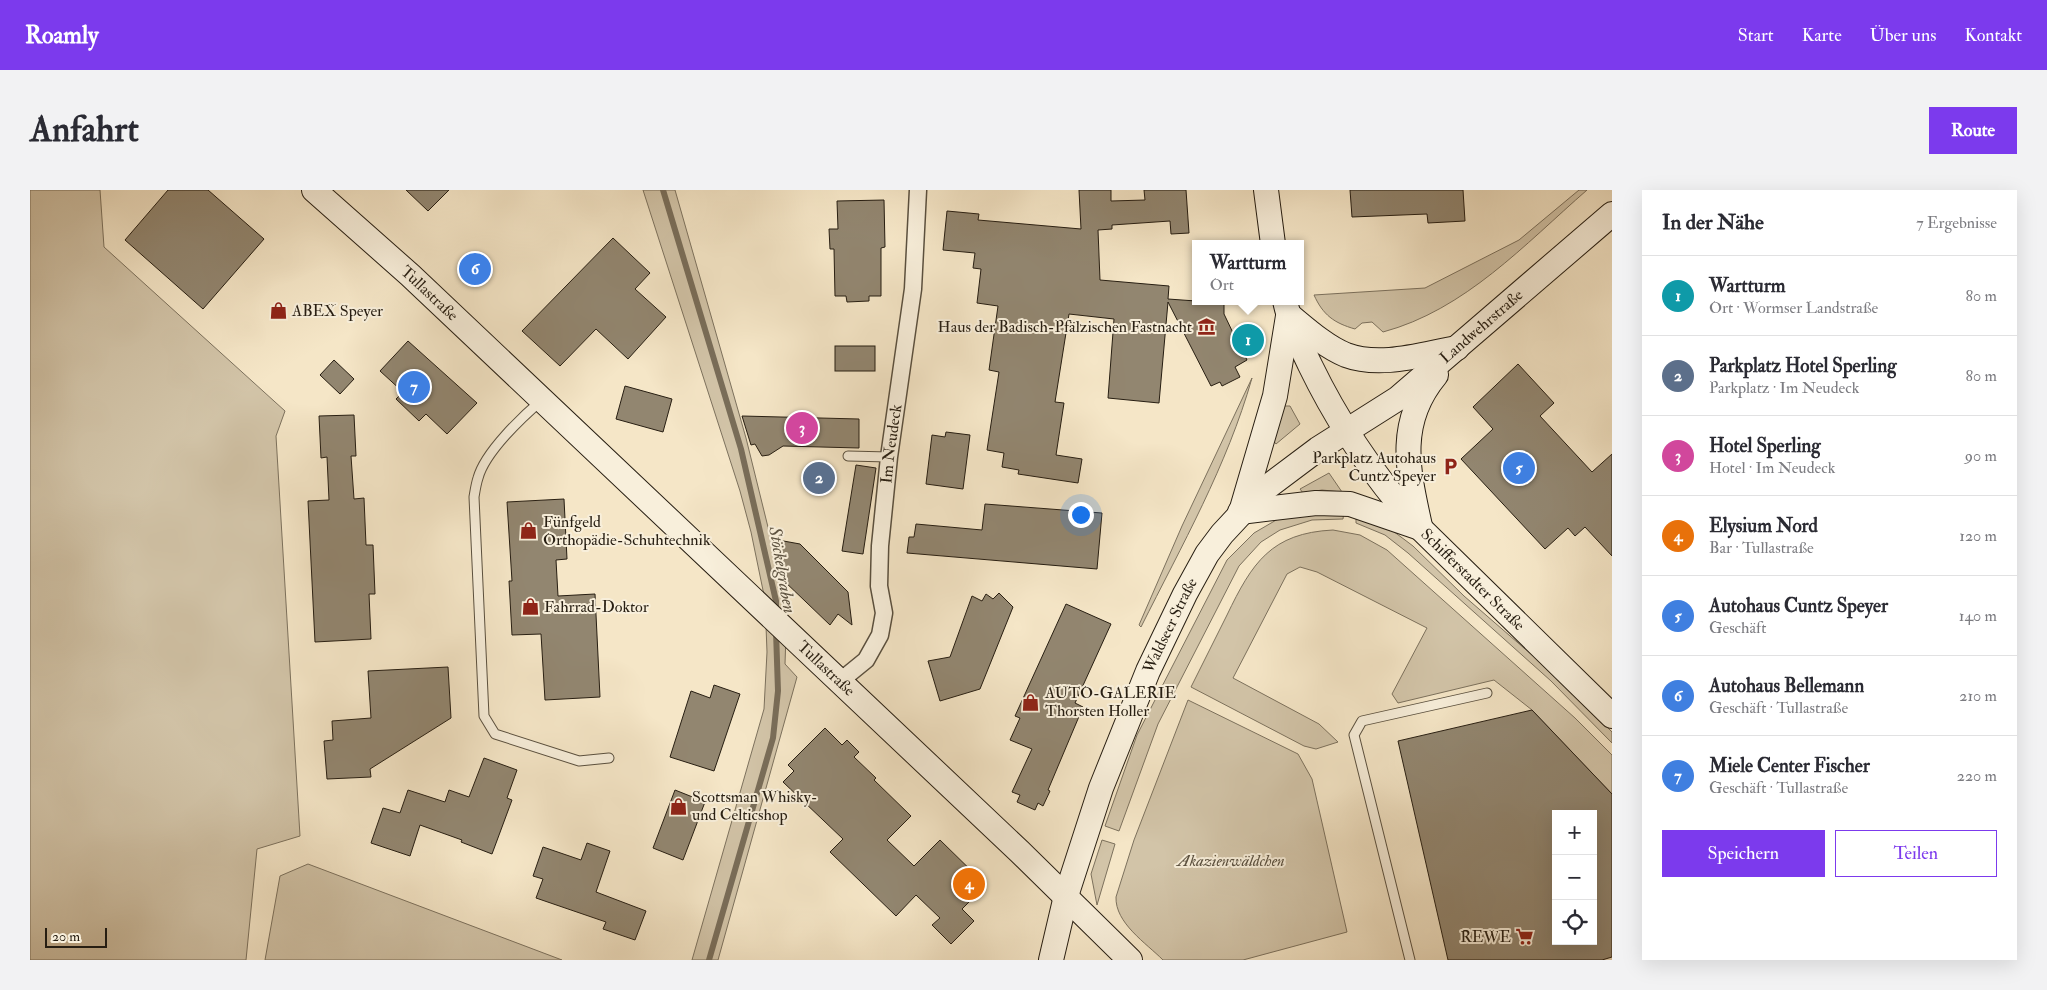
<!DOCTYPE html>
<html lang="de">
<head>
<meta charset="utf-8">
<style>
  body { margin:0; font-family:"IM FELL Double Pica",serif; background:#f2f2f3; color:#2b2b33 }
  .controls { position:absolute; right:15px; bottom:15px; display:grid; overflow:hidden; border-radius:0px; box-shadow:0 5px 20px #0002 }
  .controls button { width:45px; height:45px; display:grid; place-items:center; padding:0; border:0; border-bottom:1px solid #e1e1e2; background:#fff; color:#2b2b33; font:25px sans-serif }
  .scale { position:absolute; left:15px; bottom:12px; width:62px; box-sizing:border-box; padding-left:5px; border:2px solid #271e12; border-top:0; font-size:14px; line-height:18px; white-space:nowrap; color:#271e12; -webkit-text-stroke:4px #f8efdb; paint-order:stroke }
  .you { position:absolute; left:1050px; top:324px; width:18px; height:18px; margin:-12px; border:4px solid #fff; border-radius:50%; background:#1a73e8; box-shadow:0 0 0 8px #1a73e833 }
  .badge { display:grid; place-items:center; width:32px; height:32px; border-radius:50%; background:#7c3aed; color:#fff; font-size:16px; font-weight:700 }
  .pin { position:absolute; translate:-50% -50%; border:2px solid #fff; box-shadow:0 1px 5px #0006 }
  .popup { position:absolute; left:1162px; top:50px; width:112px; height:65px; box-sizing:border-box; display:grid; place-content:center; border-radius:0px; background:#fff; filter:drop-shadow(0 1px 4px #0005); font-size:16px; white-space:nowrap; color:#7c7c81 }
  .popup b { font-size:19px; color:#2b2b33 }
  .popup::after { content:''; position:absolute; left:50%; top:100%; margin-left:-10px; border:10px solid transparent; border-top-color:#fff }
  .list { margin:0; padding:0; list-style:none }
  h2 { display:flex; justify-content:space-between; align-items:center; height:65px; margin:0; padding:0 20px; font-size:21px }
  h2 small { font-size:16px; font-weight:400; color:#7c7c81 }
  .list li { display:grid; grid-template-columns:32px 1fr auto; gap:15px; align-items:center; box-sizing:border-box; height:80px; padding:0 20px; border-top:1px solid #e1e1e2 }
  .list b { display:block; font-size:19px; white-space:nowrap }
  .list p { margin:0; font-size:16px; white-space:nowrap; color:#7c7c81 }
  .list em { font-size:16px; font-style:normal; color:#7c7c81 }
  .actions { display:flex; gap:10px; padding:15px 20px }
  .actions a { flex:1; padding:11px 0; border:1px solid #7c3aed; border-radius:0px; text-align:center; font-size:18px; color:#7c3aed }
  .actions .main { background:#7c3aed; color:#fff }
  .icon { flex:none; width:28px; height:28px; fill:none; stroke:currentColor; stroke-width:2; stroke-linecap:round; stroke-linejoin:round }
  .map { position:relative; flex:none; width:1582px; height:770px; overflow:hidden; border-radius:0px }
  header { display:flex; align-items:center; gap:30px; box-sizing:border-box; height:70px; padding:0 25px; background:#7c3aed; color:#fff }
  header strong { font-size:24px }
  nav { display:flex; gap:28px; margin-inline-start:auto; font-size:18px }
  .intro { display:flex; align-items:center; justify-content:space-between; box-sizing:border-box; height:120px; padding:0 30px }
  h1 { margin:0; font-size:35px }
  .button { padding:12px 22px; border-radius:0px; background:#7c3aed; color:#fff; font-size:18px; font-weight:700 }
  main { display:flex; gap:30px; padding:0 30px }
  aside { flex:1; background:#fff; border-radius:0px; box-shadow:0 5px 20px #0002 }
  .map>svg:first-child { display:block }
  .green { fill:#d2c4a8; stroke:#7c715d }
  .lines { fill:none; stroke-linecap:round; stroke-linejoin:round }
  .stream { stroke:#796d59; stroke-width:6 }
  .building { fill:#928670; stroke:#271e12; fill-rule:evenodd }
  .lane-casing { stroke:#5a503f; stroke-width:11 }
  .street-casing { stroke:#5a503f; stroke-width:19 }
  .secondary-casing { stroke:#271e12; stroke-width:26 }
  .lane { stroke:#f8efdb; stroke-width:9 }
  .street { stroke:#f8efdb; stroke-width:16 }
  .secondary { stroke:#f8efdb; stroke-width:24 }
  .labels { text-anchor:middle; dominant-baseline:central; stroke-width:4; stroke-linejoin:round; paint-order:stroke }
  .street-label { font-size:16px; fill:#271e12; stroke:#f8efdb }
  .poi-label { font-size:16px; fill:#271e12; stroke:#f8efdb; text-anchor:start }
  .park-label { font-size:16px; font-style:italic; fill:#5a503f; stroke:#f8efdb }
  .water-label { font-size:18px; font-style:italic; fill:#5d5342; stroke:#f8efdb }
</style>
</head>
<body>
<header>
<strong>Roamly</strong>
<nav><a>Start</a><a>Karte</a><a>Über uns</a><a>Kontakt</a></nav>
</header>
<div class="intro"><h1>Anfahrt</h1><a class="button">Route</a></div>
<main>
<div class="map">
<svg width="1582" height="770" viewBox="0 0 1582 770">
  <rect width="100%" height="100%" fill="#f5e6c7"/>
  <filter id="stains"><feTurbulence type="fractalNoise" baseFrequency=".004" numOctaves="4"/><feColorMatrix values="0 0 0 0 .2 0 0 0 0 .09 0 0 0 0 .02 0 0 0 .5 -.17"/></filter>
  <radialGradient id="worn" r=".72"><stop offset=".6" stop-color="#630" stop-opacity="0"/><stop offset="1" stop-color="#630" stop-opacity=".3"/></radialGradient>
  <g class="green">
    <path d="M0,0H70L74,57L255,221L246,246L270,646L227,659L216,770H0Z"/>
    <path d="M613,0H645L716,248L757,414L755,474L767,487L688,770H662L734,519L737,462L735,410L721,342L710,301Z"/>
    <path d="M1549,0H1557C1495,54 1435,120 1353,142L1342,132L1332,133L1325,139C1304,133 1293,125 1284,105L1395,98L1489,50Z"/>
    <path d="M1222,188C1197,276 1152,355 1111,437L1109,435L1152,336Z"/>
    <path d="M1253,216H1260L1270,234L1246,254L1241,248Z"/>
    <path d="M1299,283L1312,302L1292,300L1273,303L1270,299Z"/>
    <path d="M1314,321L1313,329L1282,330L1250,340L1231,352L1209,376L1128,534L1089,641L1075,636L1107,545L1197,370L1224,343L1248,329Z"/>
    <path d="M1326,324L1355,335L1383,356L1434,406L1525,485L1582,542V553L1521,491L1378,363L1355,345L1326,333Z"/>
    <path d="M1303,340L1330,345L1357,360L1545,528L1582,565V604L1502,520L1464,490L1368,513L1362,504L1397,438L1287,382L1270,377L1257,384L1203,488L1289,534L1308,552L1286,559L1274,556L1161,497C1173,473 1185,449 1197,425C1222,373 1241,343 1303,340Z"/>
    <path d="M1158,510L1268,564L1282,589L1317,742L1213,770H1133C1116,753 1085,733 1086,707L1104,650Z"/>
    <path d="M1072,650L1085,654L1067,715L1061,684Z"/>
    <path d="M278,674L532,770H235L250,686Z"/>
  </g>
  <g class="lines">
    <g class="stream">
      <path d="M633,0L711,259L746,411V421"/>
      <path d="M679,770L743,548L748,501L746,441"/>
    </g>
  </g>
  <g class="building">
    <path d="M138,0H178L234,49L173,119L95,50Z"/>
    <path d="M376,0H419L398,21Z"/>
    <path d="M1049,0H1081V11L1115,10L1114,0H1156L1159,43L1141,44L1140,31L1082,35V39L1068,40L1070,90L1139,96L1138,109L1194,113V124L1205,147L1222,138L1230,153L1213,162L1217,170L1205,177L1210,187L1192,196L1190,192L1181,196L1138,112L1129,213L1078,208L1084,129L1039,124L1025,212L1034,213L1026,265L1052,269L1048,293L988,284L989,280L972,277L974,263L957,260L969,182L959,180L968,116L947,113L951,79L943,78L945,63L913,60L917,21L949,24L948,30L1051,39Z"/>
    <path d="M1320,0H1433L1435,31L1398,33L1397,24L1322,27Z"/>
    <path d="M854,10L855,57L851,58V106H839V111L817,112L816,106H805L804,59H800L799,39H808L807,11Z"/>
    <path d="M583,48L620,83L605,99L636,127L598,169L566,139L530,176L492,141Z"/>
    <path d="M378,151L447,213L417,244L396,224L389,231L366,209L373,202L350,181Z"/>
    <rect x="805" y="156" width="40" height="25"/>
    <path d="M304,170L324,189L310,204L290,185Z"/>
    <path d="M1488,174L1524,213L1510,226L1562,282L1582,264V366L1555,337L1545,346L1538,338L1515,359L1431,269L1463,239L1443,217Z"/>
    <path d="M595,196L642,209L633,242L586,229Z"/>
    <path d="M324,225L326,266H321L324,309L334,308L336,355H343L345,404H339L341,449L285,452L278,311L299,310L297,267L291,268L289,226Z"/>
    <path d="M712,226L829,229V258L753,256L739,265L732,266L725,254L721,255Z"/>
    <path d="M916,242L940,245L933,299L896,294L902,245L915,247Z"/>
    <path d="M826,275L846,278L833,364L812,361Z"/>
    <path d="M534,309L537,369L526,370L528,406L565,404L570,507L515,510L511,444L482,445L479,391H482L477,312Z"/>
    <path d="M955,314L1072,323L1067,379L877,363L879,347H884L886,334L952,340Z"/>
    <path d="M748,350L770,354L818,402L822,435L808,424L800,435L752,389Z"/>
    <path d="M969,403L983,417L950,499L910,511L898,471L920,467L942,406L952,411L956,404L963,409Z"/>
    <path d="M1036,414L1081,434L1045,513L1053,517L1018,600L1020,601L1013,616L1008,613L1005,620L987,612L990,605L982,602L1002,559L980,550L990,528L985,526Z"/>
    <path d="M418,477L421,528L340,579L341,587L297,589L294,551L303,550L302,531L341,528L338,481Z"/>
    <path d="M684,495L710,504L684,581L640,567L661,501L680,508Z"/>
    <path d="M1502,520L1582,604V767L1572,770H1418L1368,551ZM1526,624H1563V751H1526Z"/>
    <path d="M795,538L812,555L817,550L829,562L824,567L846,588L844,590L881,626L857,650L884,676L910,650L956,695L932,719L944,731L921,754L902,735L910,728L886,705L866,726L800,662L813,649L753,592L764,581L758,575Z"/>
    <path d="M454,568L487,580L477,608L482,610L462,664L431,652L432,650L390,635L380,666L341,653L353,618L370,623L378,600L415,612L419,600L439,607Z"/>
    <path d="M645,600L675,612L653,670L623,658Z"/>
    <path d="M557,653L580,661L566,702L616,721L605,750L573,739L576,732L506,708L513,689L503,686L513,657L551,670Z"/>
  </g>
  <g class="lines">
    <defs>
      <g id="lane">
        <path d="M512,210C492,227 455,262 448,288C446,294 445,301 444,307L454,526L465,544L549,571L579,568"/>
        <path d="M818,266L859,267"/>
        <path d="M1380,770L1324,545L1332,531L1457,503"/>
      </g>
      <g id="street">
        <path id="s1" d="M809,492L836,470L850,445L854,423L849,396L850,356L859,267L883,99L888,0"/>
      </g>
      <g id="secondary">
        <path id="s2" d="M284,0L380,85L989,661L1100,770"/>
        <path d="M1236,0L1243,54"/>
        <path id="s3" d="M1255,111C1260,134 1270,154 1280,175C1309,235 1345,288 1390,338L1582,526"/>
        <path d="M1259,125C1276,139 1296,157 1316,165C1351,178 1392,164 1427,158"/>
        <path d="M1210,322L1286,313L1320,314L1387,337"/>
        <path d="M1211,322L1245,206L1258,126"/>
        <path d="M1390,336C1378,281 1366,233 1406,185"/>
        <path id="s4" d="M1021,770L1036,706L1071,598L1118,481L1155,404L1177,364L1192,344L1232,301L1288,259L1367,209L1582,24"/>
      </g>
    </defs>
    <use href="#lane" class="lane-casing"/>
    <use href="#street" class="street-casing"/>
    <use href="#secondary" class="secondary-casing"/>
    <use href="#lane" class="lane"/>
    <use href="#street" class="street"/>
    <use href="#secondary" class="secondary"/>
  </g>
  <defs>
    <symbol id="shop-bare" viewBox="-9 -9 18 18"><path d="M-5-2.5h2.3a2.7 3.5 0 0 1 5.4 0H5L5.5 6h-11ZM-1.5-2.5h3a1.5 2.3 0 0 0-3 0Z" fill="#8f2418" stroke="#f8efdb" stroke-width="2.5" paint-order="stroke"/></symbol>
    <symbol id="museum-bare" viewBox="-9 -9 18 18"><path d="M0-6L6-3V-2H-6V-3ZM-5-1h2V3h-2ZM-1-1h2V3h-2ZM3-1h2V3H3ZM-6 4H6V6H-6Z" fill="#8f2418" stroke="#f8efdb" stroke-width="2.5" paint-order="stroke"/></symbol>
    <symbol id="parking-bare" viewBox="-9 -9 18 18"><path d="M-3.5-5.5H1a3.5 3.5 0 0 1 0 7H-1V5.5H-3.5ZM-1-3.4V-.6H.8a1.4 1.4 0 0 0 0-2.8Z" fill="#8f2418" stroke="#f8efdb" stroke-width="2.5" paint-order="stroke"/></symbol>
    <symbol id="supermarket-bare" viewBox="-9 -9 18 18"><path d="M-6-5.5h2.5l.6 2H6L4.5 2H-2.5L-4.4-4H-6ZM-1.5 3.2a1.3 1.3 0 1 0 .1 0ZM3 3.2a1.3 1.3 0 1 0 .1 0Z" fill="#8f2418" stroke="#f8efdb" stroke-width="2.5" paint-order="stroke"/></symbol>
  </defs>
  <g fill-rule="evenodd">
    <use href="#shop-bare" x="236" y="108" width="25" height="25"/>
    <use href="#museum-bare" x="1164" y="124" width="25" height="25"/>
    <use href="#parking-bare" x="1408" y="264" width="25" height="25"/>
    <use href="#shop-bare" x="486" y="328" width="25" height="25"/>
    <use href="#shop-bare" x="488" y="404" width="25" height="25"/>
    <use href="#shop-bare" x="988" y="500" width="25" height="25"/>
    <use href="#shop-bare" x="636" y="604" width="25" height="25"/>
    <use href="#supermarket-bare" x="1482" y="734" width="25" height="25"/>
  </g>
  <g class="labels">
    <g class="street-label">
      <text stroke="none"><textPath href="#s2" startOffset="155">Tullastraße</textPath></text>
      <text stroke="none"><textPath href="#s4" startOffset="795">Landwehrstraße</textPath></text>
      <text stroke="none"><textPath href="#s1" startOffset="256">Im Neudeck</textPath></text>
      <text stroke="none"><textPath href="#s3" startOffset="340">Schifferstadter Straße</textPath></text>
      <text stroke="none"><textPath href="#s4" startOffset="356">Waldseer Straße</textPath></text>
      <text stroke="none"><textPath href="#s2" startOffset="701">Tullastraße</textPath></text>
    </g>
    <g class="poi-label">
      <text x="262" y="121">ABEX Speyer</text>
      <text x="1162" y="137" text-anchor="end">Haus der Badisch-Pfälzischen Fastnacht</text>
      <text x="1406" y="268" text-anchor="end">Parkplatz Autohaus<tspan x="1406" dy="18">Cuntz Speyer</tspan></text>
      <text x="513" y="332">Fünfgeld<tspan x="513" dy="18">Orthopädie-Schuhtechnik</tspan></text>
      <text x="514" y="417">Fahrrad-Doktor</text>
      <text x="1015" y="503">AUTO-GALERIE<tspan x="1015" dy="18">Thorsten Holler</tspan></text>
      <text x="662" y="607">Scottsman Whisky-<tspan x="662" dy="18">und Celticshop</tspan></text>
      <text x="1481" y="747" text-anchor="end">REWE</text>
    </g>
    <g class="park-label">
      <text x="1201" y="671">Akazienwäldchen</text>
    </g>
    <g class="water-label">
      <text transform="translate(752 380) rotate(80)">Stöckelgraben</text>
    </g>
  </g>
  <rect width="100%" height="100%" filter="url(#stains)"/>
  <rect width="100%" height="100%" fill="url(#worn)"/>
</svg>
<div class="controls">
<button>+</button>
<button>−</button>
<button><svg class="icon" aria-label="locate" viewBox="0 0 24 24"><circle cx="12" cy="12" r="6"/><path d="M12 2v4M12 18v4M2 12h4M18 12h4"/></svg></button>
</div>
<div class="scale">20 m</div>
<div class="you"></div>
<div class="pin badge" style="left:1218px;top:150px;background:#0f9aa8">1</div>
<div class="popup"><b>Wartturm</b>Ort</div>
<div class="pin badge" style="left:789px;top:288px;background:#5c6f8a">2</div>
<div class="pin badge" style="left:772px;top:238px;background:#d1479c">3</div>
<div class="pin badge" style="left:939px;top:694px;background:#e8710a">4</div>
<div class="pin badge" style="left:1489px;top:278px;background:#3f7fe0">5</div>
<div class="pin badge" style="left:445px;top:79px;background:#3f7fe0">6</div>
<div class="pin badge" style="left:384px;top:197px;background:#3f7fe0">7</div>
</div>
<aside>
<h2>In der Nähe<small>7 Ergebnisse</small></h2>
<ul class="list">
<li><span class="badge" style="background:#0f9aa8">1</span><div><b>Wartturm</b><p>Ort · Wormser Landstraße</p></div><em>80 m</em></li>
<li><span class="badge" style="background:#5c6f8a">2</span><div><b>Parkplatz Hotel Sperling</b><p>Parkplatz · Im Neudeck</p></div><em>80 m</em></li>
<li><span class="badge" style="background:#d1479c">3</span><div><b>Hotel Sperling</b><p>Hotel · Im Neudeck</p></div><em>90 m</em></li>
<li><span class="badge" style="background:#e8710a">4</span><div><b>Elysium Nord</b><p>Bar · Tullastraße</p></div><em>120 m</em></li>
<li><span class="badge" style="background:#3f7fe0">5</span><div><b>Autohaus Cuntz Speyer</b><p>Geschäft</p></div><em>140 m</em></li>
<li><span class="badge" style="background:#3f7fe0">6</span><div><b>Autohaus Bellemann</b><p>Geschäft · Tullastraße</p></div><em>210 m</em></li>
<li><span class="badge" style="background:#3f7fe0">7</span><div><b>Miele Center Fischer</b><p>Geschäft · Tullastraße</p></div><em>220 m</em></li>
</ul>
<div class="actions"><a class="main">Speichern</a><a>Teilen</a></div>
</aside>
</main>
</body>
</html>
